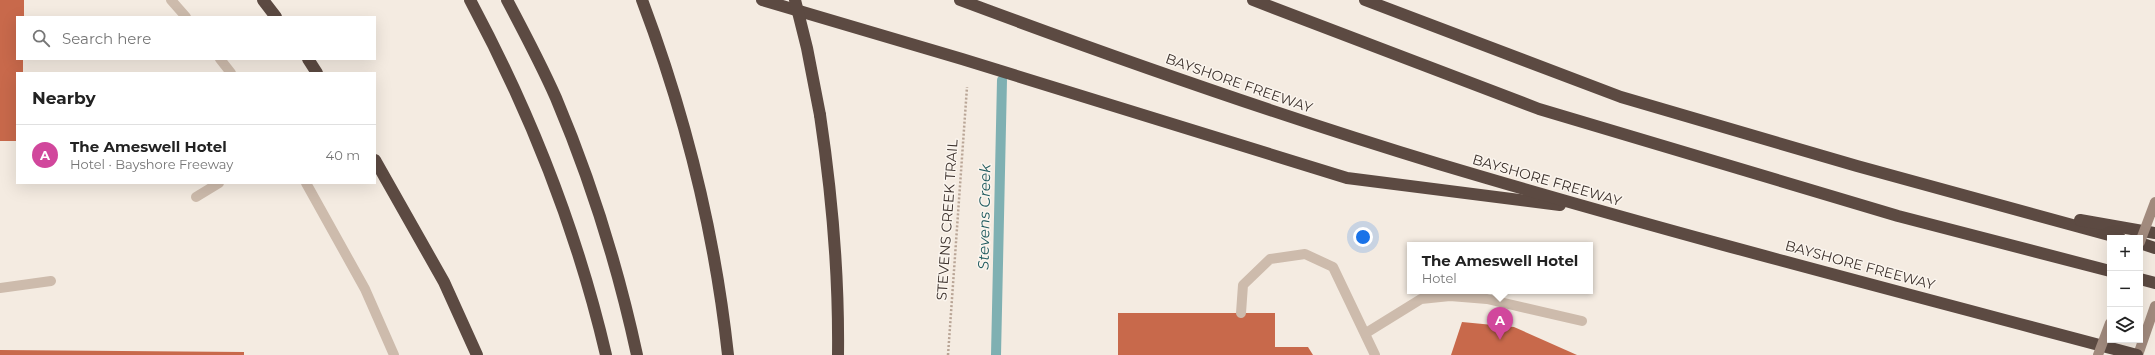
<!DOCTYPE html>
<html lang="en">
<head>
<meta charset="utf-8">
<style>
  body { margin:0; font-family:Montserrat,sans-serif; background:#f2f2f2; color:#222 }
  .controls { position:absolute; right:12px; bottom:12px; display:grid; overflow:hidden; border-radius:0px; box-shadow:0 4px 16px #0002 }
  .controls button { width:36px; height:36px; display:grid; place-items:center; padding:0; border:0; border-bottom:1px solid #e0e0e0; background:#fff; color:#222; font:20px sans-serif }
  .you { position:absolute; left:1363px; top:237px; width:14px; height:14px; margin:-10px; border:3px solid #fff; border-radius:50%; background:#1a73e8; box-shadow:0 0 0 6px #1a73e833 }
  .badge { display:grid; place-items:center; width:26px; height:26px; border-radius:50%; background:#111827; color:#fff; font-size:13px; font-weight:700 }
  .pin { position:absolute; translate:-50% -33px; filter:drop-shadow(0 1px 2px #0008) }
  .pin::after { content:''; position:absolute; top:21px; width:14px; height:12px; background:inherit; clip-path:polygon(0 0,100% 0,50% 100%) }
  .popup { position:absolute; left:1407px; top:242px; width:186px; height:52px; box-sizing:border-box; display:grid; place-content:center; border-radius:0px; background:#fff; filter:drop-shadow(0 1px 3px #0005); font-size:13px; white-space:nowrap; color:#767676 }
  .popup b { font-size:15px; color:#222 }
  .popup::after { content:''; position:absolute; left:50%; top:100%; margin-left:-8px; border:8px solid transparent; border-top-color:#fff }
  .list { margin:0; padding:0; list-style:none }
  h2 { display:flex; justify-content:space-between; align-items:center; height:52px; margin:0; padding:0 16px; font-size:17px }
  h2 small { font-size:13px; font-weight:400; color:#767676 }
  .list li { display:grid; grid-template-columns:26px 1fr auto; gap:12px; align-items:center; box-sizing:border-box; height:60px; padding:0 16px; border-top:1px solid #e0e0e0 }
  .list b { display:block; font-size:15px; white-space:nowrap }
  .list p { margin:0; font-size:13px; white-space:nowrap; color:#767676 }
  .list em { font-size:13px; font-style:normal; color:#767676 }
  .icon { flex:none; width:22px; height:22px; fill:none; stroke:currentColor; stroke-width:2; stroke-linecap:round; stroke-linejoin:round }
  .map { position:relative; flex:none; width:2155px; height:355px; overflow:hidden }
  .search { position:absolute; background:#fff; box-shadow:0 4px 16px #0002; left:16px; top:16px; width:360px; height:44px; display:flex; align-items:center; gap:10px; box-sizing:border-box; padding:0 14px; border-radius:0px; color:#767676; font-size:15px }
  .panel { position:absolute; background:#fff; box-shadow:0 4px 16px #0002; left:16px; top:72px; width:360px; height:112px; border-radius:0px }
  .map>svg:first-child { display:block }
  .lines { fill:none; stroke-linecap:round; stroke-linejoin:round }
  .stream { stroke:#7fb0b2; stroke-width:10 }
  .building { fill:#c8694b }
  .path { stroke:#b9a596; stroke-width:2.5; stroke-dasharray:2 2; stroke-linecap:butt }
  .lane { stroke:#cdbbac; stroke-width:10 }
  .street { stroke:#cdbbac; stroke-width:10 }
  .secondary { stroke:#a18a7d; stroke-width:10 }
  .highway { stroke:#5c4a42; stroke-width:12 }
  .secondary-bridge { stroke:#a18a7d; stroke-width:10 }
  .highway-bridge { stroke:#5c4a42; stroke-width:12 }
  .labels { text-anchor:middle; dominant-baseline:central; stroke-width:3; stroke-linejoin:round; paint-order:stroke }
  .street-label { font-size:14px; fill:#3b302b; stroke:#fbf5ee }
  .water-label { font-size:15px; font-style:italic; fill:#1f5a5e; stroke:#fbf5ee }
</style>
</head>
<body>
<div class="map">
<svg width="2155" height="355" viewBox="0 0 2155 355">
  <rect width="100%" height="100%" fill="#f4ebe1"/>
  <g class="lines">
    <path class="stream" d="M996,355L1002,80"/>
  </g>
  <g class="building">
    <path d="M0,0H24V17H17V59H23V73H17V141H0Z"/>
    <path d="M1118,313H1275V347H1308L1313,355H1118Z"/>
    <path d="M1462,322L1514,327L1577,355H1451Z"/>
    <path d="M0,350L244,352V355H0Z"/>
  </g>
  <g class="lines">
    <path class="path" d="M948,355L967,87"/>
    <g class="lane">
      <path d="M196,197L219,183"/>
      <path d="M0,288L51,281"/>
      <path d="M1241,313L1243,285L1270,259L1305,254L1333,267L1375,355"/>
      <path d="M1366,333L1421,299L1450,296L1487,299L1582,321"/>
    </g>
    <g class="street">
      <path d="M171,0L186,17"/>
      <path d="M220,59L231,73"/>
      <path d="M306,183L365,289L394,355"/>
    </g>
    <path class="secondary" d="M2138,355L2155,306"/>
    <g class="highway">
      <path d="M263,0L276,17"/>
      <path d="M470,0C530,112 577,231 606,355"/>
      <path d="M507,0C524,32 541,64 556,98C591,181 618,267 637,355"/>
      <path d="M642,0C685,114 715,234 728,355"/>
      <path d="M762,0L962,59L1347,178L1560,205"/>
      <path d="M960,0C1118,59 1278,115 1439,164C1670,233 1904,293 2137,355"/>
      <path d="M1253,0L1539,109L1898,216L2110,271"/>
      <path d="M1365,0L1621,97L1857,166L2120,238"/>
      <path d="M308,59L317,73"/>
      <path d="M820,115C832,195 839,274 838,355"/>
      <path d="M375,160L444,282L477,355"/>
      <path d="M2080,220L2155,233"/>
      <path d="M2140,243L2155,248"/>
      <path d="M2140,279L2155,283"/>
    </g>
    <g class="secondary-bridge">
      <path d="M2140,242L2155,202"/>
      <path d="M2098,355L2110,323"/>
    </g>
    <path class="highway-bridge" d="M795,0L807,48L820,115"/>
  </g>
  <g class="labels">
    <g class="street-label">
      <text transform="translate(1239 83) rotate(19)">BAYSHORE FREEWAY</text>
      <text transform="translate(1547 180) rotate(16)">BAYSHORE FREEWAY</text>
      <text transform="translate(947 220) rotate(-86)">STEVENS CREEK TRAIL</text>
      <text transform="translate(1860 265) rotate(15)">BAYSHORE FREEWAY</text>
    </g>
    <g class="water-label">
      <text transform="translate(984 217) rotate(-89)">Stevens Creek</text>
    </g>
  </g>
</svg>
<div class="controls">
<button>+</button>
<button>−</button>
<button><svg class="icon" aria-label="layers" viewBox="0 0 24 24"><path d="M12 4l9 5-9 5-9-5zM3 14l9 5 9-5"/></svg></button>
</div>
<div class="you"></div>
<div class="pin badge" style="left:1500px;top:340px;background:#d1479c">A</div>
<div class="popup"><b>The Ameswell Hotel</b>Hotel</div>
<div class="search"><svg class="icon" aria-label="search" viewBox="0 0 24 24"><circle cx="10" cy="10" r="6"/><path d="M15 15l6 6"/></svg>Search here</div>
<section class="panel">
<h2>Nearby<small></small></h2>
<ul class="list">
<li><span class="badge" style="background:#d1479c">A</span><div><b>The Ameswell Hotel</b><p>Hotel · Bayshore Freeway</p></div><em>40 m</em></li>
</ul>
</section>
</div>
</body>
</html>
